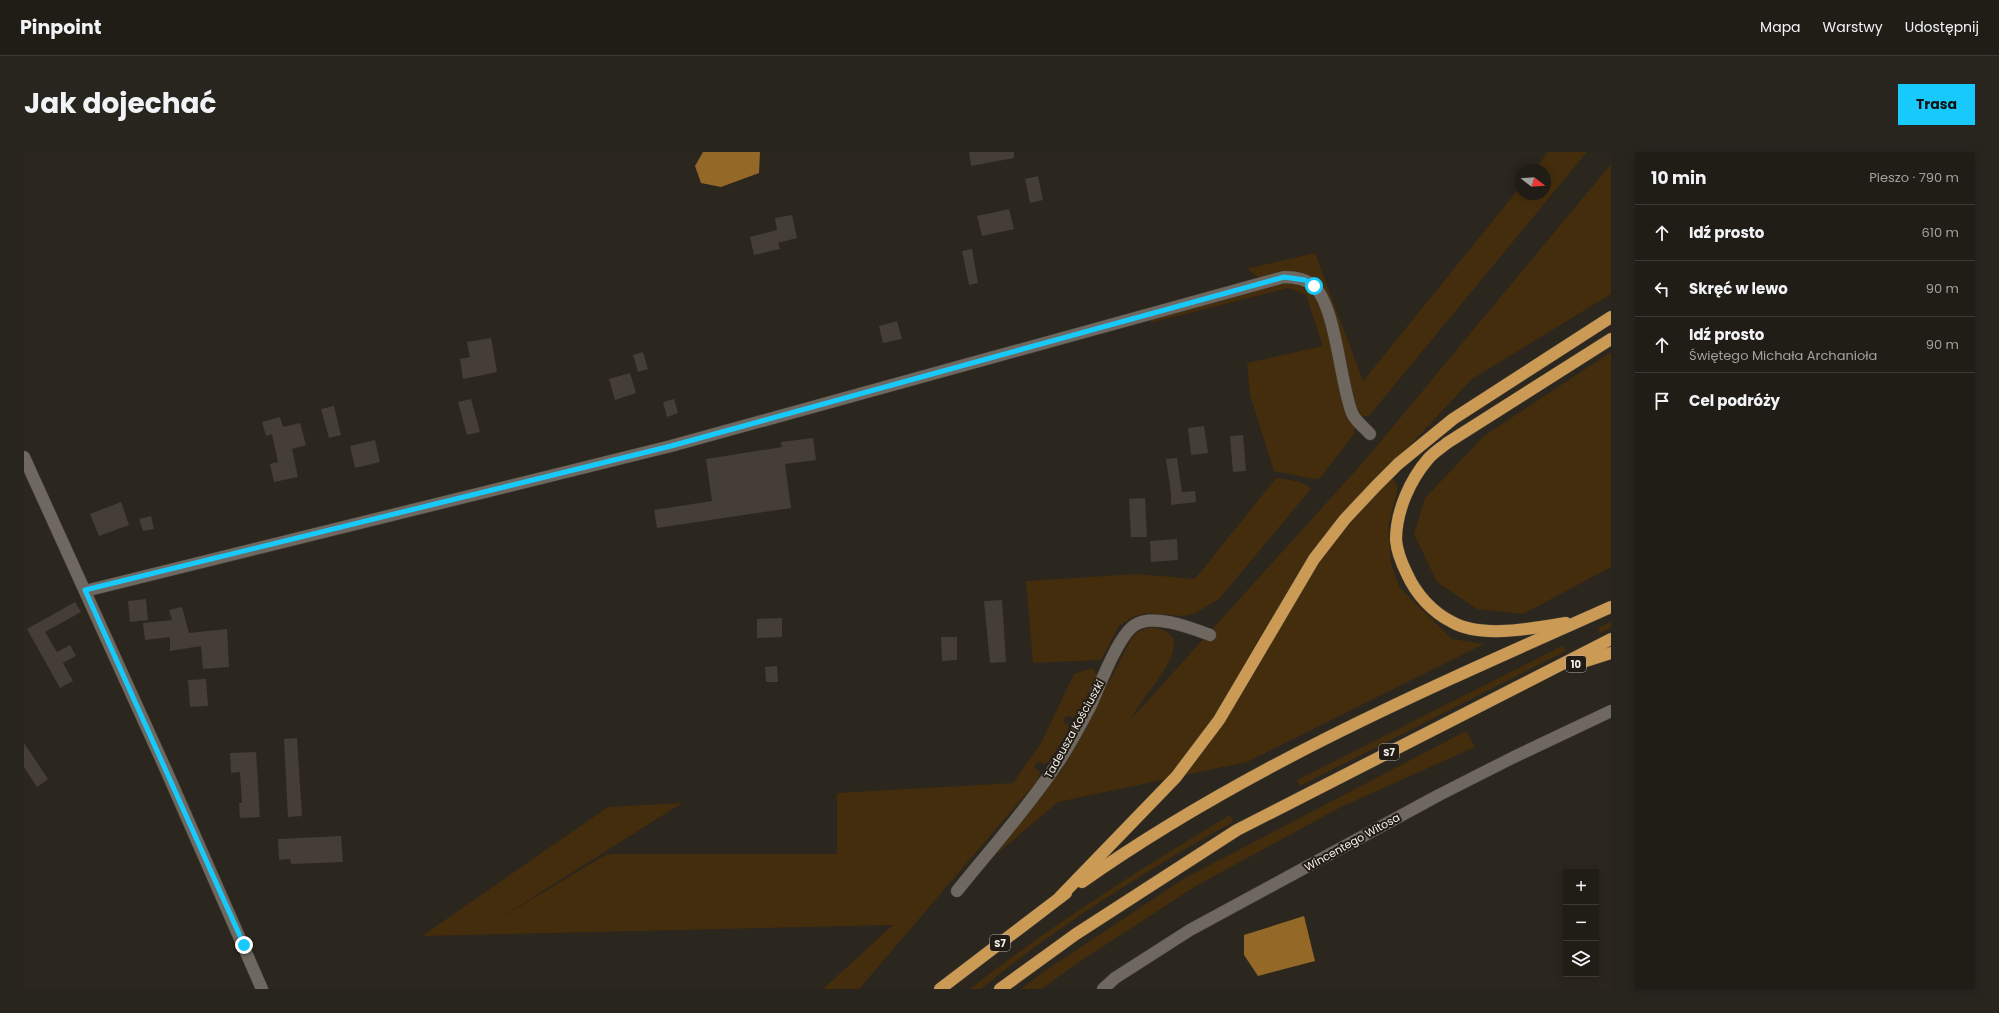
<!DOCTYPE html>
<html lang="pl">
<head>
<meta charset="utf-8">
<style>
  body { margin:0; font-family:Poppins,sans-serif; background:#28251f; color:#f1f3f6 }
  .controls { position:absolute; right:12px; bottom:12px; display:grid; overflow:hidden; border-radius:0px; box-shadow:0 2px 10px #0003 }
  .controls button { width:36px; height:36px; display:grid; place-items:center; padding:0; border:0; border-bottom:1px solid #3d3a35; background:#201c16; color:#f1f3f6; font:20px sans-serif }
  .compass { position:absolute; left:1491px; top:12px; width:36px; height:36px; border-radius:50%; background:#201c16; box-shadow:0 2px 10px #0003; rotate:107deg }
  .stop { position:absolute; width:12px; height:12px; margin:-9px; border:3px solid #18cafc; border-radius:50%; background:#fff }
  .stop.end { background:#18cafc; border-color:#fff; box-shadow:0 1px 4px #0008 }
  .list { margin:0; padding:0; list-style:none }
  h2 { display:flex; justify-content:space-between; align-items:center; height:52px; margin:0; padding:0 16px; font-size:17px }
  h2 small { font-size:13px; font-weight:400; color:#a2a1a1 }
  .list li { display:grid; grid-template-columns:26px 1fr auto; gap:12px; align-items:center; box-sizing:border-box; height:56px; padding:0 16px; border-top:1px solid #3d3a35 }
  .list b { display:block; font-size:15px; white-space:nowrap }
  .list p { margin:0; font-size:13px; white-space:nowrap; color:#a2a1a1 }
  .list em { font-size:13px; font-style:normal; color:#a2a1a1 }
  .icon { flex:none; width:22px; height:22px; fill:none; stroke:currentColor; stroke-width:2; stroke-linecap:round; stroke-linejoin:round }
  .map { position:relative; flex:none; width:1587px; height:837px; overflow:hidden; border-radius:0px }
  header { display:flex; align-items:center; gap:24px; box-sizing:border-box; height:56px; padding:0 20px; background:#201c16; border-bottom:1px solid #3d3a35 }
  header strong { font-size:19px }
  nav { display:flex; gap:22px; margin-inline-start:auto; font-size:14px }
  .intro { display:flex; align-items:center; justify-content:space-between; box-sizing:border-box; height:96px; padding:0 24px }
  h1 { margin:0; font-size:28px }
  .button { padding:10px 18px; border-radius:0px; background:#18cafc; color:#111; font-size:14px; font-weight:700 }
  main { display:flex; gap:24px; padding:0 24px }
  aside { flex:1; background:#201c16; border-radius:0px; box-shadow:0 2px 10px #0003 }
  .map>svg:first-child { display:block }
  .green { fill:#432d0c }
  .water { fill:#946928 }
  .building { fill:#443e36 }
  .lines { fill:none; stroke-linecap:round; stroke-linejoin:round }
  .minor-casing { stroke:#45403a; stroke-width:13 }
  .highway-casing { stroke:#45403a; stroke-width:13 }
  .minor { stroke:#6f6860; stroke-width:12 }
  .highway { stroke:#cb9a54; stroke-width:12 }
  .route { stroke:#18cafc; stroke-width:5 }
  .labels { text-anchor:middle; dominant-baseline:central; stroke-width:4; stroke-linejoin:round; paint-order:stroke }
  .shield { fill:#221c15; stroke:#b5b0aa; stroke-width:1 }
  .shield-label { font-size:10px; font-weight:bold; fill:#f4f0ea }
  .street-label { font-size:11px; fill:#f4f0ea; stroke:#221c15 }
</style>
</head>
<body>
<header>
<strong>Pinpoint</strong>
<nav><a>Mapa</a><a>Warstwy</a><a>Udostępnij</a></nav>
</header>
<div class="intro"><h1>Jak dojechać</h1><a class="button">Trasa</a></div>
<main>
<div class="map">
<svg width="1587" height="837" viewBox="0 0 1587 837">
  <rect width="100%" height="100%" fill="#2b261e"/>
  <g class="green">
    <path d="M1524,0H1563L1349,259L1345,264H1339L1334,262L1296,135L1234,125L1223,117L1291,101L1339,229L1497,34V42H1521V18H1510Z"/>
    <path d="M1587,12V142L1448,227L1364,317L1374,336L1364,375L1367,411L1376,436L1428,487L1460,492L1223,610L1034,650L962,711L1038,618L1109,484C1117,478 1121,475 1131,476C1182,484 1115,546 1108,566L1342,307Z"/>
    <path d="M1262,129C1280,130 1287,140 1298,154L1331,281L1296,326L1289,327L1250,319L1226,243L1223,211L1299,194L1282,143L1264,136L1126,171L1130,167Z"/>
    <path d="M1587,200V415L1499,462L1453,457L1413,430L1390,382L1401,346L1460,284Z"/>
    <path d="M1252,326C1263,328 1280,328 1287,337L1195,447L1170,462L1159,464L1122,461L1111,464L1095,474L1077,508L1009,511L1002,429L1113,422L1171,427Z"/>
    <path d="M1587,470V476L1576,481L1574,476Z"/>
    <path d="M1538,494L1542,499L1276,634L1273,628Z"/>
    <path d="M1068,516L1073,523L1053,563L1048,565L1042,564L1039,571L1044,572L1045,578L1025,609L1020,612L1014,609L1010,615L1016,620L1013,629L835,837H799L869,773L398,784L584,655L658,651L473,768L583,702H813V641L989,631L1017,591L1050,522Z"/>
    <path d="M1442,579L1451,595L1317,655L1172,734L1049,814L1018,837H997L1019,820L1161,726Z"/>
    <path d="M1206,663L1209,670C1121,719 1035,773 957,837H946C1029,772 1116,717 1206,663Z"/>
  </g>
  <g class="water">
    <path d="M679,0H736L735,21L697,35L677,31L671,14Z"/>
    <path d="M1280,764L1291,809L1234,824L1220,803V783Z"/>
  </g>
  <g class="building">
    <path d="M945,0H990V6L947,14Z"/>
    <path d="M1014,24L1019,48L1006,51L1001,27Z"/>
    <path d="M985,57L990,77L958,84L953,64Z"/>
    <path d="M768,63L773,86L754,91L756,97L730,103L726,85L753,78L751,66Z"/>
    <path d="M948,97L954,131L945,133L938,99Z"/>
    <path d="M873,169L878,187L859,191L855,174Z"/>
    <path d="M467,186L473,220L439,227L436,207L446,205L443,190Z"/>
    <path d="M619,200L624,217L614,220L609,203Z"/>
    <path d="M606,221L612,241L591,248L585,227Z"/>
    <path d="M447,247L456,280L443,283L434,250Z"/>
    <path d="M650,247L654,261L643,265L639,250Z"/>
    <path d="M310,254L317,283L305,286L297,257Z"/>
    <path d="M256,265L259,275L276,271L282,293L268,297L274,325L250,330L246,312L254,310L248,282L242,284L238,270Z"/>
    <path d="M1180,274L1184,301L1167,303L1164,276Z"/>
    <path d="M1219,283L1222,319L1209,320L1206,284Z"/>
    <path d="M789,286L792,308L761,312L767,356L633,376L630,358L688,349L682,307L758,295L757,290Z"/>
    <path d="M351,288L356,310L331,316L326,294Z"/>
    <path d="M1153,306L1158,340L1171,339L1172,350L1147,353V341L1142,307Z"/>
    <path d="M1121,346L1123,385H1107L1105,347Z"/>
    <path d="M97,350L105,373L75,384L66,362Z"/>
    <path d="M127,364L130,377L119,379L115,367Z"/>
    <path d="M1153,387L1154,408L1127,410L1126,389Z"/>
    <path d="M122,447L124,468L106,470L104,449Z"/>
    <path d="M978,448L982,510L966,511L960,449Z"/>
    <path d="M51,450L57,460L21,480L33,500L46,493L52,504L39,511L49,529L36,536L3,477Z"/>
    <path d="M158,455L165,481L203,477L205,515L179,517L177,494L146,499V485L121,488L119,471L148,468L145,458Z"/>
    <path d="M758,466V485L733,486V467Z"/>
    <path d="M917,485H933V508L918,509Z"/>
    <path d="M753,514L754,530H742L741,515Z"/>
    <path d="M182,527L184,554L166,555L164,528Z"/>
    <path d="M273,586L278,664L264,665L260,587Z"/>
    <path d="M0,591L24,627L13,635L0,615Z"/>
    <path d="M232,600L236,665L216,666L215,651H218L216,620L207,621L206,601Z"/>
    <path d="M317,684L319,710L267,712L266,707L255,708L254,687Z"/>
  </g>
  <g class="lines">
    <defs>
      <g id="minor">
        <path d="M0,305L142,618L238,837"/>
        <path d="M61,439L647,294L1260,125C1270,125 1280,126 1289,133C1312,153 1316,231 1328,261C1331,269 1341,276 1346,282"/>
        <path d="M933,739C966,698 1001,659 1031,615C1044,597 1055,575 1066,555C1075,536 1094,483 1111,473C1129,461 1167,476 1186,483"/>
        <path d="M1079,837L1091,826L1166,778L1415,643L1490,605L1587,559"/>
      </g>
      <g id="highway">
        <path d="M1542,471C1510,476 1458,487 1428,470C1408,460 1392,442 1383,422C1378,412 1373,400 1372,388C1372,359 1386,328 1404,307C1409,301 1417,296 1423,291L1587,187"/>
        <path d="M1549,513L1587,501"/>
        <path d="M1058,730C1221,615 1405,536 1587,455"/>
        <path d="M1036,745L1152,625L1195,568L1290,407L1321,367L1352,334L1374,312L1429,267L1587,165"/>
        <path d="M916,837L1042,741"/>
        <path d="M976,837L1052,782L1213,678L1587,487"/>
      </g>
    </defs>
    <use href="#minor" class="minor-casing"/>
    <use href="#highway" class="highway-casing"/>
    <use href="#minor" class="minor"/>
    <use href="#highway" class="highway"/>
  </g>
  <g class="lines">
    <path class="route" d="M220,793L61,438L647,294L1260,125L1281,128L1290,134"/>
  </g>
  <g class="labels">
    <g class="shield">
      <rect x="1542" y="504" width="20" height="16" rx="3"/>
      <rect x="1355" y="592" width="20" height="16" rx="3"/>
      <rect x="966" y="783" width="20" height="16" rx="3"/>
    </g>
    <g class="shield-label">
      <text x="1552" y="512">10</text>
      <text x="1365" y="600">S7</text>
      <text x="976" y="791">S7</text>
    </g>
    <g class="street-label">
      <text transform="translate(1050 577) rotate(-61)">Tadeusza Kościuszki</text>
      <text transform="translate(1328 690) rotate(-29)">Wincentego Witosa</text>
    </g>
  </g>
</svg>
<div class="controls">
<button>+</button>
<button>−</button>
<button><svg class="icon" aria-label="layers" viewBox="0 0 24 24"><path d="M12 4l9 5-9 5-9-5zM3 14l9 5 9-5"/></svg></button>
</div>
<svg class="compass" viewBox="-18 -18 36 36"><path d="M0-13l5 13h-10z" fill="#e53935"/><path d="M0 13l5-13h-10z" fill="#a2a1a1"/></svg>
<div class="stop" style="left:1290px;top:134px"></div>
<div class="stop end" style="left:220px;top:793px"></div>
</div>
<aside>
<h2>10 min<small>Pieszo · 790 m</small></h2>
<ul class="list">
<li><svg class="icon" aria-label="ahead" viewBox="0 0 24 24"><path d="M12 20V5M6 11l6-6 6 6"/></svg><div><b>Idź prosto</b></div><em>610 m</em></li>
<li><svg class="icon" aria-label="left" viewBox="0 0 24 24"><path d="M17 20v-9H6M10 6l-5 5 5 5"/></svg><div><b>Skręć w lewo</b></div><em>90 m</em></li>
<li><svg class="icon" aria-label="ahead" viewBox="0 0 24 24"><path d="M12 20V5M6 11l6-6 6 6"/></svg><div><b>Idź prosto</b><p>Świętego Michała Archanioła</p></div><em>90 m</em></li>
<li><svg class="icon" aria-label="arrive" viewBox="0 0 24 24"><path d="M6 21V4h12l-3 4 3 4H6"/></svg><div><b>Cel podróży</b></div></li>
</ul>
</aside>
</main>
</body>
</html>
